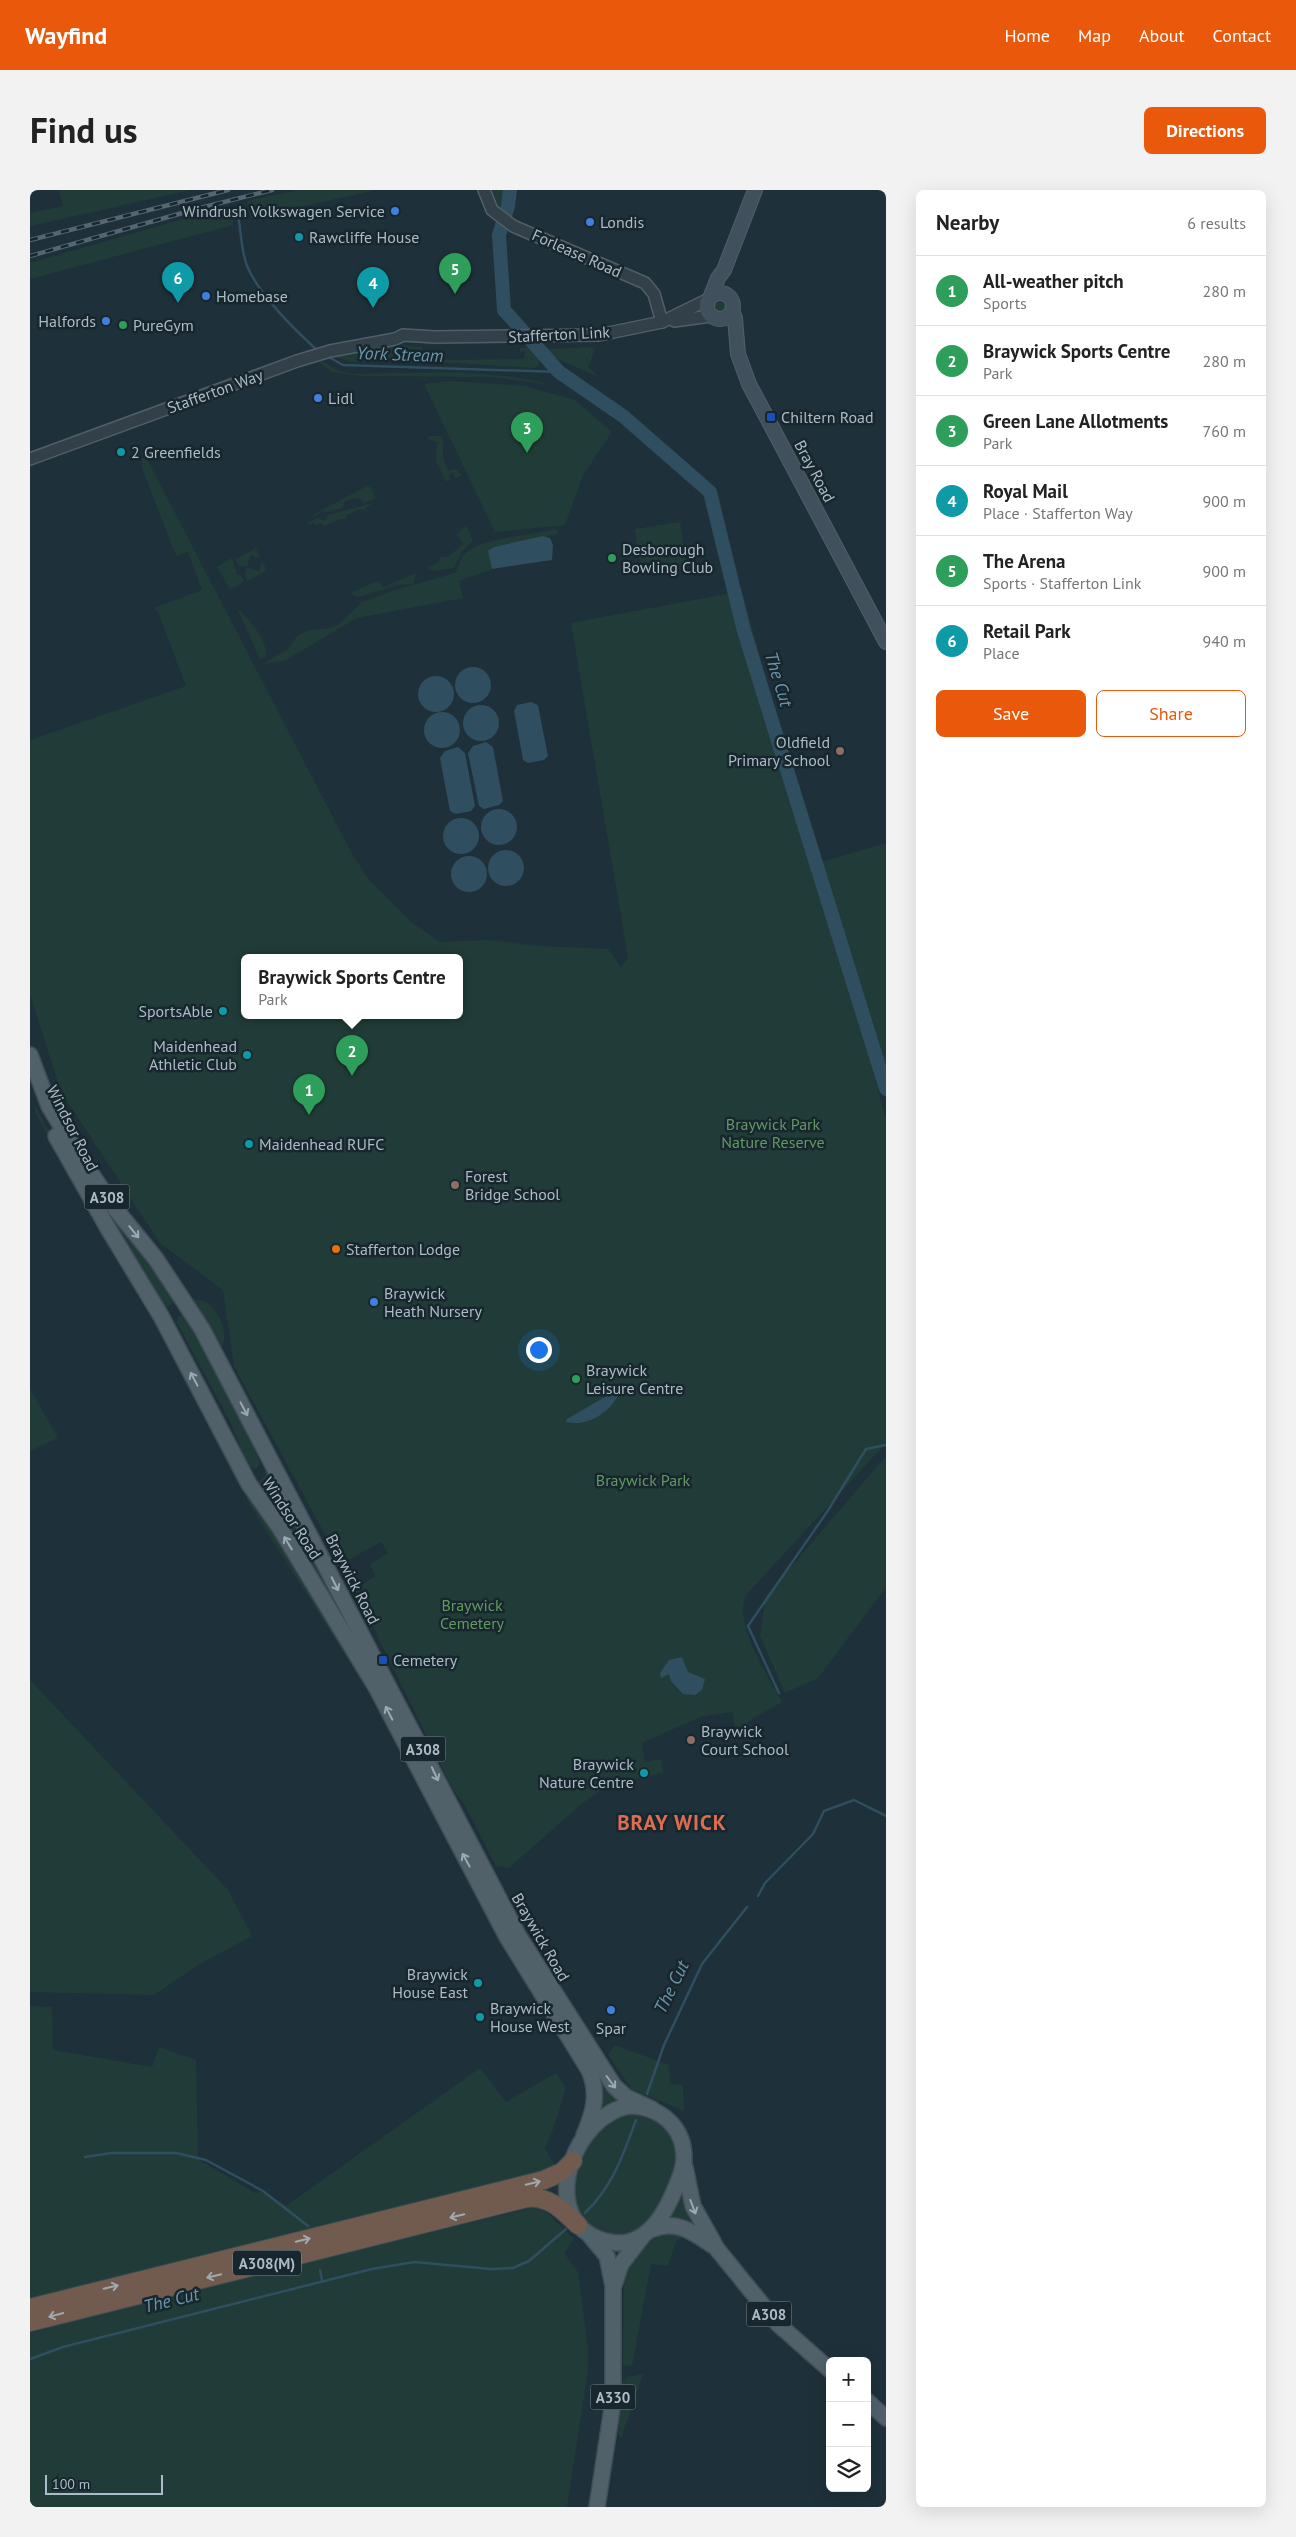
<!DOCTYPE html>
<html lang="en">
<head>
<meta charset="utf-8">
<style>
  body { margin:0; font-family:"PT Sans",sans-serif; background:#f2f2f2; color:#222 }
  .controls { position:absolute; right:15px; bottom:15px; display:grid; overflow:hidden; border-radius:8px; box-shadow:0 5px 20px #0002 }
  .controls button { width:45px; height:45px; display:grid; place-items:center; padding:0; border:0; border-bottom:1px solid #e0e0e0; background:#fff; color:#222; font:25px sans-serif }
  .scale { position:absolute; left:15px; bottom:12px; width:118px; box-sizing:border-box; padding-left:5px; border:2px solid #acbcc6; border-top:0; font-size:14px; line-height:18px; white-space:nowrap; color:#acbcc6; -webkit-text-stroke:4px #18262d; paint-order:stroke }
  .you { position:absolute; left:508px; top:1159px; width:18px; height:18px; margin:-12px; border:4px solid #fff; border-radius:50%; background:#1a73e8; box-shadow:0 0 0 8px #1a73e833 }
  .badge { display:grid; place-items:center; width:32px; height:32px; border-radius:50%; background:#ea580c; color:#fff; font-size:16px; font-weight:700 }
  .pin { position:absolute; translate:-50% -41px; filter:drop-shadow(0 1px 2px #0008) }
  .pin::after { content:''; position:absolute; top:26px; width:18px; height:15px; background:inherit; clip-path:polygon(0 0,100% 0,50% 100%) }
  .popup { position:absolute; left:211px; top:764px; width:222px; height:65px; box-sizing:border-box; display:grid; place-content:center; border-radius:8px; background:#fff; filter:drop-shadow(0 1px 4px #0005); font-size:16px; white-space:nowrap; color:#767676 }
  .popup b { font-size:19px; color:#222 }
  .popup::after { content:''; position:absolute; left:50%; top:100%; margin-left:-10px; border:10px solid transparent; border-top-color:#fff }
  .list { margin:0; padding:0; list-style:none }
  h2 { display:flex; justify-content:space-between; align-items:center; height:65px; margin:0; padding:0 20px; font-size:21px }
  h2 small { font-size:16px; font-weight:400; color:#767676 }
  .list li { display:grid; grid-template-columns:32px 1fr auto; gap:15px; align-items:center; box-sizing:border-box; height:70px; padding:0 20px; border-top:1px solid #e0e0e0 }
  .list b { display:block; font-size:19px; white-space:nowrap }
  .list p { margin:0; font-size:16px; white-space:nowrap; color:#767676 }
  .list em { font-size:16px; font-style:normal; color:#767676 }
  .actions { display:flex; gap:10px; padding:15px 20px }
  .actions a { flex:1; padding:11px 0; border:1px solid #ea580c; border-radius:8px; text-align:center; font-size:18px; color:#ea580c }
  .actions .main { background:#ea580c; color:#fff }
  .icon { flex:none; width:28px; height:28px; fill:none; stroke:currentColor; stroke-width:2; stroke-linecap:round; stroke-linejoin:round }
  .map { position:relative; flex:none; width:856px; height:2317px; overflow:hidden; border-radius:8px }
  header { display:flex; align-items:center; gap:30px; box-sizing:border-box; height:70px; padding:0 25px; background:#ea580c; color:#fff }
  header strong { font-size:24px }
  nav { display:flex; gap:28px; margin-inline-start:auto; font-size:18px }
  .intro { display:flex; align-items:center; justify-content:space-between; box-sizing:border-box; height:120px; padding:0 30px }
  h1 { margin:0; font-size:35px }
  .button { padding:12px 22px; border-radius:8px; background:#ea580c; color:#fff; font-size:18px; font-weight:700 }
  main { display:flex; gap:30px; padding:0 30px }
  aside { flex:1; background:#fff; border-radius:8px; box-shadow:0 5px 20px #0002 }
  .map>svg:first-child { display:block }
  .green { fill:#213c38; fill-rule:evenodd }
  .water { fill:#2f4e5f }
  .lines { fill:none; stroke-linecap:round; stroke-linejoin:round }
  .stream { stroke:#2f4e5f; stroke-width:2.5 }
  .river { stroke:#2f4e5f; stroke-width:14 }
  .tertiary-casing { stroke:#505f67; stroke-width:14 }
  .secondary-casing { stroke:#505f67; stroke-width:16 }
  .primary-casing { stroke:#3f4d56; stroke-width:18 }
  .motorway-casing { stroke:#3d4c54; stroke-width:20 }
  .tertiary { stroke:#324149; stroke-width:11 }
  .secondary { stroke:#40515d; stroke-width:14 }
  .primary { stroke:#50616a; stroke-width:15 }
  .motorway { stroke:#705b4e; stroke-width:18 }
  .rail-casing { stroke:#546671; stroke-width:4.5 }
  .rail { stroke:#18262d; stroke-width:2.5; stroke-dasharray:8; stroke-linecap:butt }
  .oneway { stroke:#9aaab4 }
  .oneway2 { stroke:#a0a9ae }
  .shop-dot { fill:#3f7fe0; stroke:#18262d; stroke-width:2 }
  .culture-dot { fill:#0f9aa8; stroke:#18262d; stroke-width:2 }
  .leisure-dot { fill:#2e9e5b; stroke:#18262d; stroke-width:2 }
  .transit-dot { fill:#1a4fb4; stroke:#18262d; stroke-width:2 }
  .education-dot { fill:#8d6e63; stroke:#18262d; stroke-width:2 }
  .food-dot { fill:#e8710a; stroke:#18262d; stroke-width:2 }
  .labels { text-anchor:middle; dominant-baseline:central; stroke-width:5; stroke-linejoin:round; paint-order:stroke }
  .shield { fill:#18262d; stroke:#808f98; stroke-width:1 }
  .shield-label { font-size:15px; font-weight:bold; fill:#acbcc6 }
  .poi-label { font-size:16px; fill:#acbcc6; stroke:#18262d; text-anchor:start }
  .street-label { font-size:16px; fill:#acbcc6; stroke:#18262d }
  .park-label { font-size:16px; fill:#629862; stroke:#18262d }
  .water-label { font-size:18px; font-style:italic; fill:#6a96ac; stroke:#18262d }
  .district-label { font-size:21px; font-weight:bold; letter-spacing:1px; fill:#db6e52; stroke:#18262d }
</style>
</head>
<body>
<header>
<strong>Wayfind</strong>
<nav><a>Home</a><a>Map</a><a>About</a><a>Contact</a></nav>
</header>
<div class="intro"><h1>Find us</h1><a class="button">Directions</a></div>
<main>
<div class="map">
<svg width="856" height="2317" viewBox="0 0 856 2317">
  <rect width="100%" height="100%" fill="#1e3039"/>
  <g class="green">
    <path d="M29,0H161L0,36V23L33,16Z"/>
    <path d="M268,0H346L221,28L217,11Z"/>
    <path d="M458,0H485L483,13L468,17Z"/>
    <path d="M188,19L191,27L203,26V35L0,89V73Z"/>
    <circle cx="689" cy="116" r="8"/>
    <path d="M369,155L392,157V163H385V168L393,170L494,169L495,162L490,161V158L498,157L509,168V175L505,178L426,173L322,172L305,167L323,161Z"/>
    <path d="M550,157L565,158L559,175L555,165L559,178L570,188L515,163L513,159L549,158L552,160Z"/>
    <path d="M291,171L310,181L324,184C391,183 458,178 522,195L463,187L331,186L302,182L289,172Z"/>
    <path d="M420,191L495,196L545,210L582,242L553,285L535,335L465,342L394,194Z"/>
    <path d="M397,246H411C417,257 408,264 419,281L426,279L432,285L426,288L423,283L419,285L420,291H416L406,271L407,252L400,250Z"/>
    <path d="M116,267L322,664L340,691L381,732L410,752L460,750L507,756L578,759L591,777L598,767L541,433L712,401L856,929V1253L716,1405C703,1435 738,1485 752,1512L720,1530L707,1546L702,1522L670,1527L612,1553L615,1572L631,1569L633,1583L584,1593L575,1597L549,1616L479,1678L466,1676L436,1617L422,1598L325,1400L345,1386L340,1374L358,1363L351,1352L311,1374L204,1176L193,1100L130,1053L31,902L0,804V550L156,496L128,422L124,418L172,400L158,362L147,366L142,356L111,275L113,274L111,269ZM215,767H430V825H215Z"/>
    <path d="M337,296L340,297L346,309L333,313L329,308C326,308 317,310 314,312L312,318L297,322L291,321L287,325L279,327Z"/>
    <path d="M343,313L333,320L330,319L317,325L315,329H310L294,336L291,333L285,335L284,332L279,335L278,332L288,328L295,331L298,325Z"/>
    <path d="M650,332L657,378L612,386L605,339Z"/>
    <path d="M436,336L443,351L431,362L424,378L405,381L397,378L409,372L410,367H418L433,354L427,344Z"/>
    <path d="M527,339L528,344L464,357L459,366L462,379L429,391L433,408L327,428L254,471L233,474L258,459L267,446L278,440L295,439L308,435L332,412L365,400L425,383C429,378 429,371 433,366C446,348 504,345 527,339Z"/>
    <path d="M226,358L230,368L221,365L217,376H209L204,368H208Z"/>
    <path d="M202,368L207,385H211L214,392L200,399L187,377Z"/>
    <path d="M232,371L237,380L217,391L214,384L216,383L215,379L219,378L229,381Z"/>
    <path d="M386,383L383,394L367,395L329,407L324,406L322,402L348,391L353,397Z"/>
    <path d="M207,418C218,428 238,450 236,466L230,469Z"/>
    <path d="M856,653V883L788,673Z"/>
    <path d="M4,914L67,1030L126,1124L119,1121L64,1031L6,924Z"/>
    <path d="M27,938L148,1110L133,1119Z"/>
    <path d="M163,1110C185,1107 200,1142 192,1157Z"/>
    <path d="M154,1124L167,1142L173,1160L191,1176L229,1271L230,1274L226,1279L218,1276L200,1231L147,1133L148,1127Z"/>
    <path d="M131,1134L213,1293L207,1292L128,1138Z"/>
    <path d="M0,1199L28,1248L0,1261Z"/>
    <path d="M856,1266V1397L788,1488L755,1503L730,1446L736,1406Z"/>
    <path d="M237,1271L256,1307L242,1317L228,1293L235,1286Z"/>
    <path d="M218,1303H224L368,1548L216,1309Z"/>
    <path d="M259,1312L379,1544L255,1339L259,1336L249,1318Z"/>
    <path d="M0,1490L198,1700L222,1746L168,1775L124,1805L0,1802Z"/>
    <path d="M0,1816L22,1817L23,1860L122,1877L129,1857L166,1870L168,1969L225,2003L233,2001L256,2016L450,1878L476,1912L526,1883L536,1898L524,1937L515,1958L527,1980L401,2008L0,2109Z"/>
    <path d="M585,1855L639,1875L640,1894L653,1895L654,1921L602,1899L578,1865Z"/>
    <path d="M563,1873L594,1910L570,1920L572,1901Z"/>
    <path d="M604,1921L632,1932L646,1951L648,1974L627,2025L606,2043L583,2047L564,2040L546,2022L543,1986L567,1936Z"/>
    <path d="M650,2004L661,2033L641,2028Z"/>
    <path d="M510,2016L544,2049L534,2063L548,2082L558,2158V2180L537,2317H0V2143L65,2124Z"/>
    <path d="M630,2043L656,2046L646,2051L638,2076L621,2074L602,2176L593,2175L594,2090L599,2072Z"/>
    <path d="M613,2184L591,2248L588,2243L591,2193L598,2187Z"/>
  </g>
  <g class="water">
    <path d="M513,346L520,348L523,355L522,370L462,379L458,361L464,357Z"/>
    <circle cx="443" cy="495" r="18"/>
    <circle cx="406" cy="504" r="18"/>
    <path d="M501,512L508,515L518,566L514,570L498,573L493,570L484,521L487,515Z"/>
    <circle cx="451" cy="533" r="18"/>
    <circle cx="412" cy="540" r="18"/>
    <path d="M456,552L463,557L473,611L469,615L454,619L449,616L438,563L443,556Z"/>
    <path d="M428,557L435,563L445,616L441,621L426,624L420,621L410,568L415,561Z"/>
    <circle cx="469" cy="637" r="18"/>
    <circle cx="431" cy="646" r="18"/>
    <circle cx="476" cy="678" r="18"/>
    <circle cx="439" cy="684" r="18"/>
    <path d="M585,1201L588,1206C578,1223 558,1237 536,1232L537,1229Z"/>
    <path d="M652,1467L658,1482L675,1489L672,1500L665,1505L653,1504L641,1491L639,1484L631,1488L630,1483L639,1470Z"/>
  </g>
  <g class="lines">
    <g class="stream">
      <path d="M208,24C211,41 211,63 218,78C230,106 265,140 288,161"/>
      <path d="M297,166L313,175L529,182"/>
      <path d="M749,1503L718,1436L797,1322L836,1259L856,1255"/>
      <path d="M728,1706L735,1693L783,1644L794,1621L824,1610L856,1626"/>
      <path d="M617,1904L634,1855L672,1774L717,1717"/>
      <path d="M55,1967L81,1963H146L176,1970L233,2001L278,2036"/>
      <path d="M555,2023C583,1996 593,1965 606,1930"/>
      <path d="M290,2080L292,2090"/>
      <path d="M0,2169L33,2157L342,2079L384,2072L461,2079L483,2078L499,2071L536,2039"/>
    </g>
    <path class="river" d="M480,0L478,16L469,45L474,120L529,182L593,226L680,302L714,441L856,899"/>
    <defs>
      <g id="tertiary">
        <path d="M454,0L462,20L483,36L615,93L624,104L632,132"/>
        <path d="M644,131L681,126"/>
        <path d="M0,269L267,171L300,161L365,149L373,145L405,147L569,145L632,132L679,109"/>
      </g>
      <g id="secondary">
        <circle cx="690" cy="116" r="13"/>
        <path d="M681,106L688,88L694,80L725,0"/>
        <path d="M702,121L705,128L708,164L719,194L856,452"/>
      </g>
      <g id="primary">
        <path d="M0,865L19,916L52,970L83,1016L126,1069L172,1139L488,1745L584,1896L596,1907L622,1919"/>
        <path d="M26,946L79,1040L131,1126L219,1294L250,1338L346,1497L477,1747L559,1880C569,1903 564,1922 554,1945"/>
        <path d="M599,1916C630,1916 655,1937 654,1970C653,1983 647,1995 642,2006C627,2040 602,2066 562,2046C510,2017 546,1925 599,1916Z"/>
        <path d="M655,1977L663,2016L687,2059L748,2134L800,2180"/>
        <path d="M623,2039C646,2029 664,2043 682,2055"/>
        <path d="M561,2047L577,2066L583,2096V2212L567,2317"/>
        <path d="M584,2095L591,2074L612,2047"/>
        <path d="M837,2211L856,2228"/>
      </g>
      <g id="motorway">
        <path d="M0,2118L514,1990L532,1982L543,1971"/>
        <path d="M0,2132L497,2008C519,2005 533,2021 548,2035"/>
      </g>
    </defs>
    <use href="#tertiary" class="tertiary-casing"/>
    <use href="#secondary" class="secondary-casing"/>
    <use href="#primary" class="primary-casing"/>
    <use href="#motorway" class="motorway-casing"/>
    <use href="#tertiary" class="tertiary"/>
    <use href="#secondary" class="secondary"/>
    <use href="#primary" class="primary"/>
    <use href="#motorway" class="motorway"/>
    <defs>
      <g id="rail">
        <path d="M0,50L198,0"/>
        <path d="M0,66L170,18L242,0"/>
      </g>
    </defs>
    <use href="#rail" class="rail-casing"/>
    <use href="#rail" class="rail"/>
  </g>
  <defs><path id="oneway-shaft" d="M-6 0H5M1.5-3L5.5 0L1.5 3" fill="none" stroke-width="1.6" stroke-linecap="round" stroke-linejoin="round" transform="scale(1.25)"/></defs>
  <g class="oneway">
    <use href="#oneway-shaft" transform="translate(104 1042) rotate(51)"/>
    <use href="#oneway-shaft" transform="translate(164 1189) rotate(-118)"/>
    <use href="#oneway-shaft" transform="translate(214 1219) rotate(62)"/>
    <use href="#oneway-shaft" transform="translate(258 1353) rotate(-121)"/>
    <use href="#oneway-shaft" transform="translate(305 1394) rotate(63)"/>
    <use href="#oneway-shaft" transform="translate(359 1523) rotate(-117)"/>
    <use href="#oneway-shaft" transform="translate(405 1584) rotate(65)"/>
    <use href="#oneway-shaft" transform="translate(436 1670) rotate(-119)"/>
    <use href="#oneway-shaft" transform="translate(581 1892) rotate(53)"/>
    <use href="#oneway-shaft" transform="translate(663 2017) rotate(69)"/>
  </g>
  <g class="oneway2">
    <use href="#oneway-shaft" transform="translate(503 1993) rotate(-14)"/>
    <use href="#oneway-shaft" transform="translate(427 2026) rotate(166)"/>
    <use href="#oneway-shaft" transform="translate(273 2050) rotate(-14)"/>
    <use href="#oneway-shaft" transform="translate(184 2086) rotate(166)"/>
    <use href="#oneway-shaft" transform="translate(81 2097) rotate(-14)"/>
    <use href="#oneway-shaft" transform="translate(26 2125) rotate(165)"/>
  </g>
  <g class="shop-dot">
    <circle cx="365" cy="21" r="5"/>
    <circle cx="560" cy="32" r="5"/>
    <circle cx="176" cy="106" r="5"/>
    <circle cx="76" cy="131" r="5"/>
    <circle cx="288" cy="208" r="5"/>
    <circle cx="344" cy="1112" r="5"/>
    <circle cx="581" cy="1820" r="5"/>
  </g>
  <g class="culture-dot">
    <circle cx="269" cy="47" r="5"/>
    <circle cx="91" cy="262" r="5"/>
    <circle cx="193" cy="821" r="5"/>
    <circle cx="217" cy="865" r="5"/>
    <circle cx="219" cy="954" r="5"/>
    <circle cx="614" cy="1583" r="5"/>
    <circle cx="448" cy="1793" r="5"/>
    <circle cx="450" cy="1827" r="5"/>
  </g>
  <g class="leisure-dot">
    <circle cx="93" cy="135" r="5"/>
    <circle cx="582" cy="368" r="5"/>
    <circle cx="546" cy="1189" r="5"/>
  </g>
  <g class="transit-dot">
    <rect x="736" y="222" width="10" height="10" rx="2.5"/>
    <rect x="348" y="1465" width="10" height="10" rx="2.5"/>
  </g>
  <g class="education-dot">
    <circle cx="810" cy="561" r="5"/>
    <circle cx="425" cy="995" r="5"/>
    <circle cx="661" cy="1550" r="5"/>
  </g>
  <circle class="food-dot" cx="306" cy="1059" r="5"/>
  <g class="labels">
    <g class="shield">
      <rect x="54.5" y="994.5" width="45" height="25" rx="4"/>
      <rect x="370.5" y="1546.5" width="45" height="25" rx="4"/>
      <rect x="203" y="2060.5" width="68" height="25" rx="4"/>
      <rect x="716.5" y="2111.5" width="45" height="25" rx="4"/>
      <rect x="560.5" y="2194.5" width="45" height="25" rx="4"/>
    </g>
    <g class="shield-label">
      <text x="77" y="1007">A308</text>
      <text x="393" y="1559">A308</text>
      <text x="237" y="2073">A308(M)</text>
      <text x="739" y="2124">A308</text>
      <text x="583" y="2207">A330</text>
    </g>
    <g class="poi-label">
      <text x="355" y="21" text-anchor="end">Windrush Volkswagen Service</text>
      <text x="570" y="32">Londis</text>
      <text x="279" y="47">Rawcliffe House</text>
      <text x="186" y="106">Homebase</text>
      <text x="66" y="131" text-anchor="end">Halfords</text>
      <text x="103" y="135">PureGym</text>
      <text x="298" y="208">Lidl</text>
      <text x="751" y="227">Chiltern Road</text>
      <text x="101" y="262">2 Greenfields</text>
      <text x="592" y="359">Desborough<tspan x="592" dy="18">Bowling Club</tspan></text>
      <text x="800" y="552" text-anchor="end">Oldfield<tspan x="800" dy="18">Primary School</tspan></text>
      <text x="183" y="821" text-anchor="end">SportsAble</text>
      <text x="207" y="856" text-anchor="end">Maidenhead<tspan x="207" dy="18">Athletic Club</tspan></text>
      <text x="229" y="954">Maidenhead RUFC</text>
      <text x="435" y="986">Forest<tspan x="435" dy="18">Bridge School</tspan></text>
      <text x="316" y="1059">Stafferton Lodge</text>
      <text x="354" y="1103">Braywick<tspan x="354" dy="18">Heath Nursery</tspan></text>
      <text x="556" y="1180">Braywick<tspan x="556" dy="18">Leisure Centre</tspan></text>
      <text x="363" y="1470">Cemetery</text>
      <text x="671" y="1541">Braywick<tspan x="671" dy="18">Court School</tspan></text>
      <text x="604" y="1574" text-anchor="end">Braywick<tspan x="604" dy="18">Nature Centre</tspan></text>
      <text x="438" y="1784" text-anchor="end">Braywick<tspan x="438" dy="18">House East</tspan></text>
      <text x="460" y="1818">Braywick<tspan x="460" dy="18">House West</tspan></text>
      <text x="581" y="1838" text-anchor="middle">Spar</text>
    </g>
    <g class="street-label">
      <text transform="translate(547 63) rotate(24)">Forlease Road</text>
      <text transform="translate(529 144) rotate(-3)">Stafferton Link</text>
      <text transform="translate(185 201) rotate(-20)">Stafferton Way</text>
      <text transform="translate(785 281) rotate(62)">Bray Road</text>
      <text transform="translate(43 938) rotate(63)">Windsor Road</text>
      <text transform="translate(262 1328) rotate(57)">Windsor Road</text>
      <text transform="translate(323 1389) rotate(63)">Braywick Road</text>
      <text transform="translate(511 1747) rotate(60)">Braywick Road</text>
    </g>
    <g class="park-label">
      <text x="743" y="934">Braywick Park<tspan x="743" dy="18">Nature Reserve</tspan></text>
      <text x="613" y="1290">Braywick Park</text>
      <text x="442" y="1415">Braywick<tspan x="442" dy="18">Cemetery</tspan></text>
    </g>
    <g class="water-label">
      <text transform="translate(370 164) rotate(2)">York Stream</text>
      <text transform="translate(749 489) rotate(73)">The Cut</text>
      <text transform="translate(641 1797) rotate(-64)">The Cut</text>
      <text transform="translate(141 2110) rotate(-14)">The Cut</text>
    </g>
    <g class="district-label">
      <text x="642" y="1632">BRAY WICK</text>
    </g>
  </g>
</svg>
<div class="controls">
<button>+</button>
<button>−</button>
<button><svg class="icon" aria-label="layers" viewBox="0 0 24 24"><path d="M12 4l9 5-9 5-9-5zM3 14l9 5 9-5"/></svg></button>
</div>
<div class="scale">100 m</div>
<div class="you"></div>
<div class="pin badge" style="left:279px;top:925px;background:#2e9e5b">1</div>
<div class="pin badge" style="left:322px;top:886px;background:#2e9e5b">2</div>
<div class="popup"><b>Braywick Sports Centre</b>Park</div>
<div class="pin badge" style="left:497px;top:263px;background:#2e9e5b">3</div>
<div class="pin badge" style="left:343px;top:118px;background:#0f9aa8">4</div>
<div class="pin badge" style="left:425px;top:104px;background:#2e9e5b">5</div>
<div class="pin badge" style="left:148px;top:113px;background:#0f9aa8">6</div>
</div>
<aside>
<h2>Nearby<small>6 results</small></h2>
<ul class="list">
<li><span class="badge" style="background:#2e9e5b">1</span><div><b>All-weather pitch</b><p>Sports</p></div><em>280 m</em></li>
<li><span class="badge" style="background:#2e9e5b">2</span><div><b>Braywick Sports Centre</b><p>Park</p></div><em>280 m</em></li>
<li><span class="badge" style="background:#2e9e5b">3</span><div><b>Green Lane Allotments</b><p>Park</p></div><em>760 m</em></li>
<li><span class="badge" style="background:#0f9aa8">4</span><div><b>Royal Mail</b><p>Place · Stafferton Way</p></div><em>900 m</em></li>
<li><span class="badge" style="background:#2e9e5b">5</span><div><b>The Arena</b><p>Sports · Stafferton Link</p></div><em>900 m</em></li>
<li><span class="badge" style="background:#0f9aa8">6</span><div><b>Retail Park</b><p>Place</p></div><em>940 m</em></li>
</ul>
<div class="actions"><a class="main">Save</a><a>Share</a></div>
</aside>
</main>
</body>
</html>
